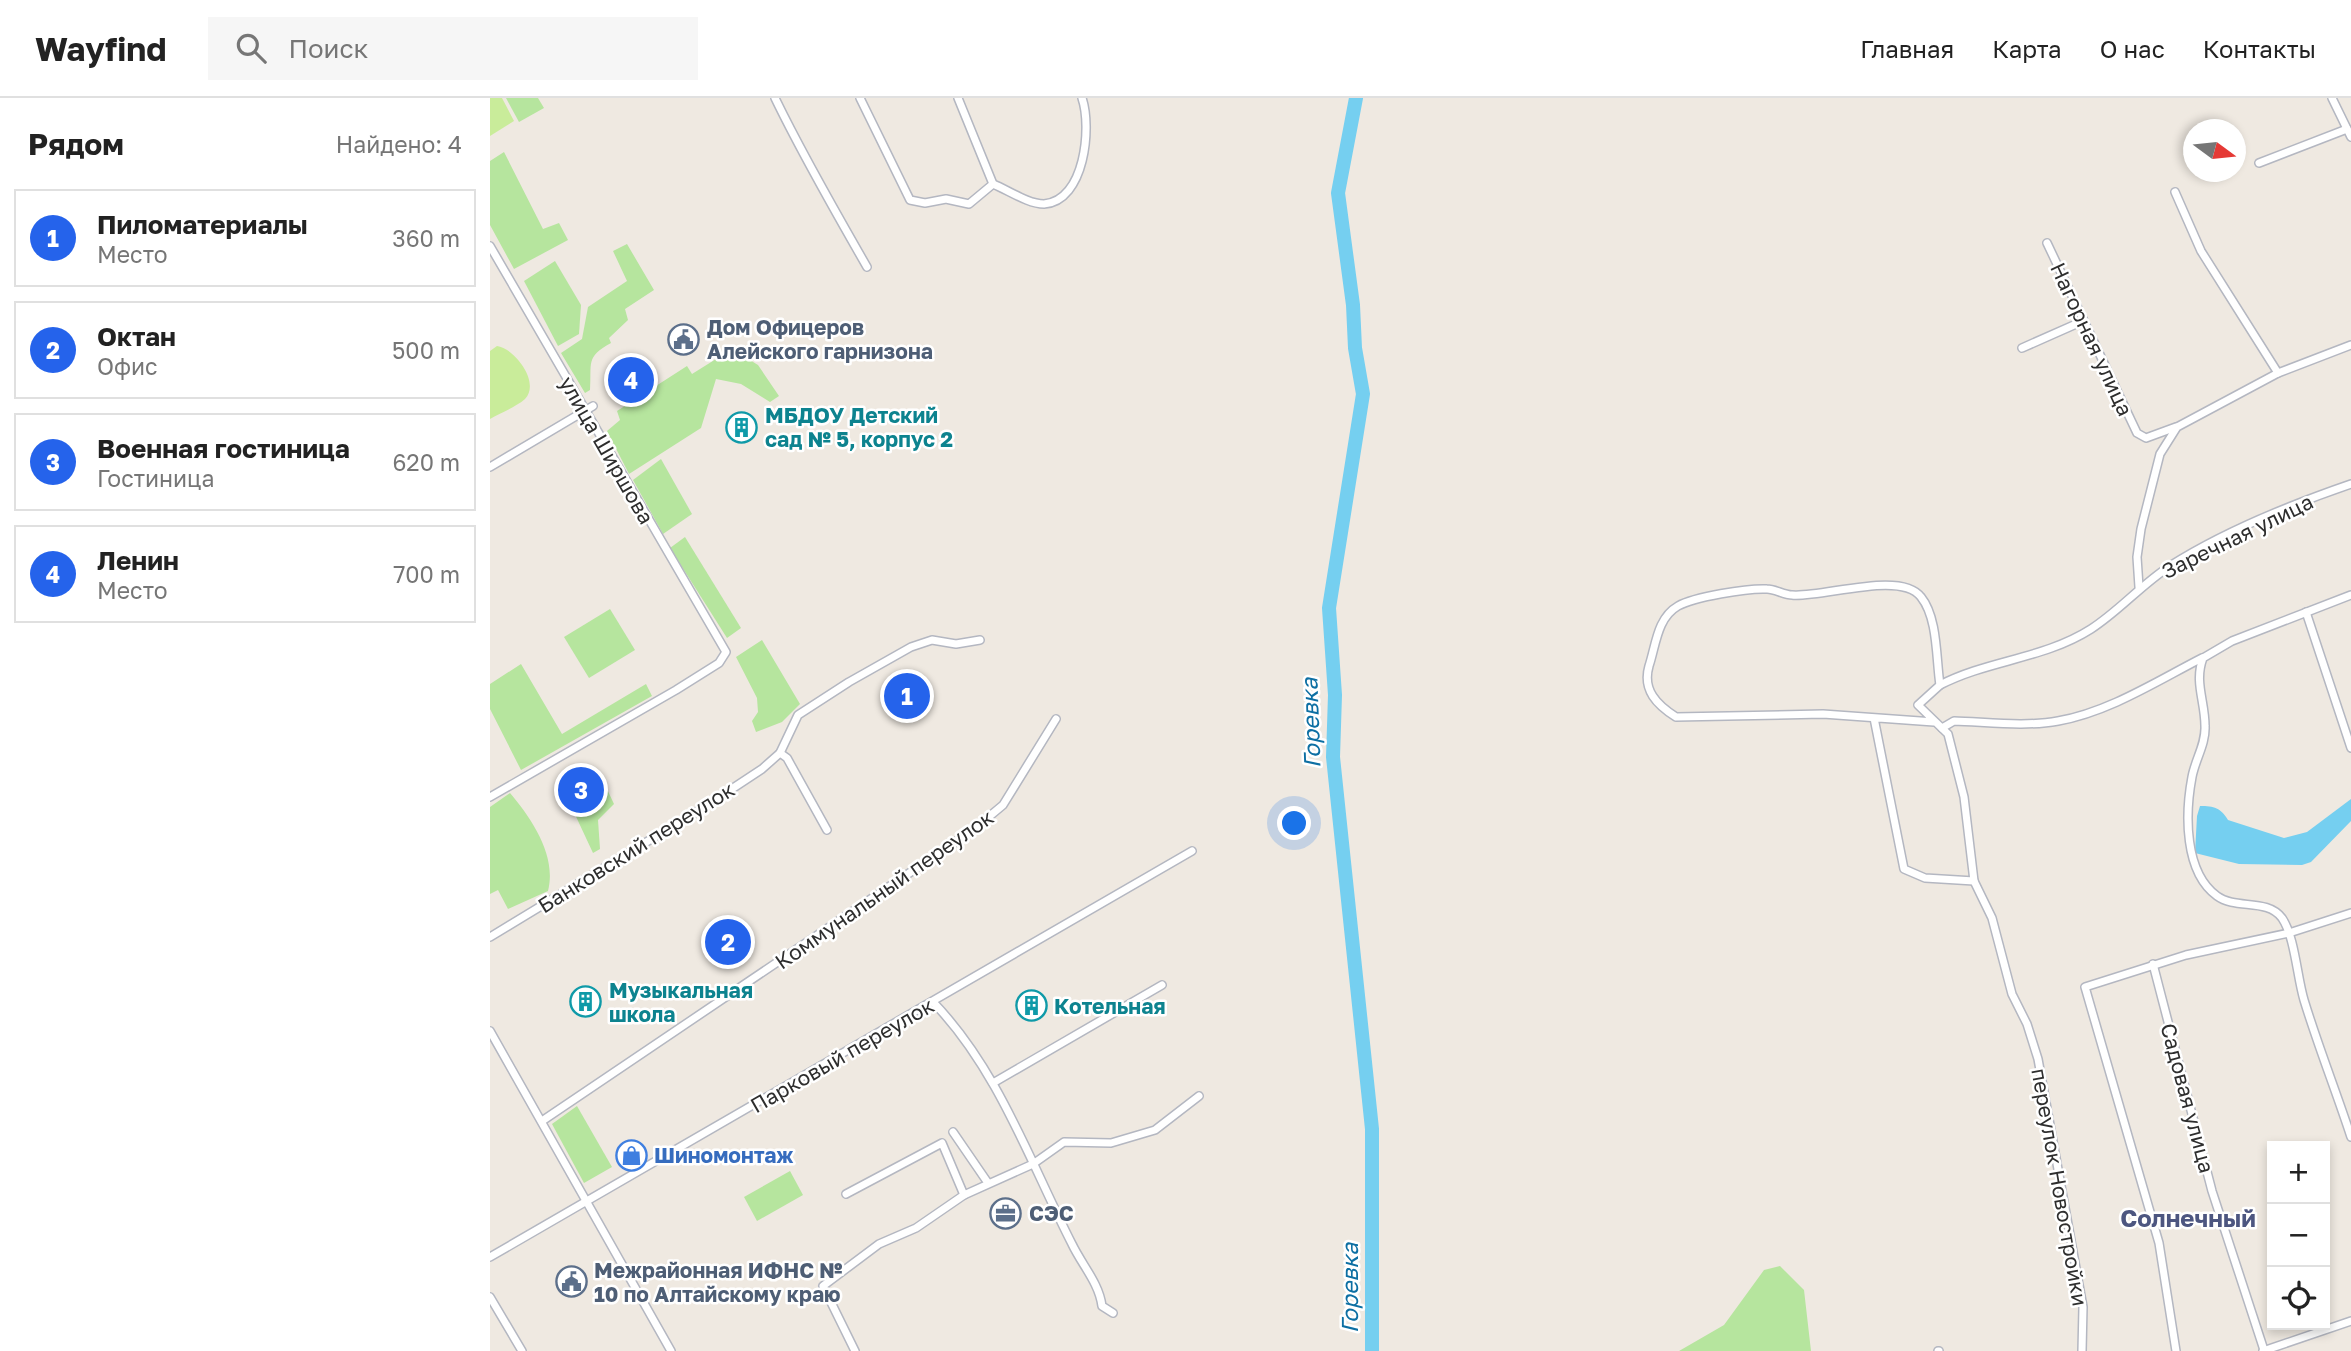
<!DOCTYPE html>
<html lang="ru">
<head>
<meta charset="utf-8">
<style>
  body { margin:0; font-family:"Golos Text",sans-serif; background:#f6f6f6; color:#222 }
  .controls { position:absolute; right:21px; bottom:21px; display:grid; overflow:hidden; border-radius:0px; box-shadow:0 4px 10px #0003 }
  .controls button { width:63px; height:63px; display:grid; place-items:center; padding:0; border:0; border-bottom:2px solid #e0e0e0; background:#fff; color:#222; font:35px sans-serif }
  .compass { position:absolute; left:1693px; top:21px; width:63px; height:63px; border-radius:50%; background:#fff; box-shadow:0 4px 10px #0003; rotate:105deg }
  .you { position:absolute; left:805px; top:726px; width:24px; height:24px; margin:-18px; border:5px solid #fff; border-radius:50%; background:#1a73e8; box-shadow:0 0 0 10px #1a73e833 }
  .badge { display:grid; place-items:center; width:46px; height:46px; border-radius:50%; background:#2563eb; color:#fff; font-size:23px; font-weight:700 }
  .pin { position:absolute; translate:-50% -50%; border:4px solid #fff; box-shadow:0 2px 7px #0006 }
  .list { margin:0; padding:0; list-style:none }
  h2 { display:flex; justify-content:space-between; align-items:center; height:91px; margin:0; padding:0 28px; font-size:30px }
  h2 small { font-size:23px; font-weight:400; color:#767676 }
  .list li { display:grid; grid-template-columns:46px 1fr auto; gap:21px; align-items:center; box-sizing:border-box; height:98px; margin:0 14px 14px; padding:0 14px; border:2px solid #e0e0e0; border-radius:0px }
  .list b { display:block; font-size:26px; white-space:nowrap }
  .list p { margin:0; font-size:23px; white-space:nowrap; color:#767676 }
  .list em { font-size:23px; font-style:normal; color:#767676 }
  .icon { flex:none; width:38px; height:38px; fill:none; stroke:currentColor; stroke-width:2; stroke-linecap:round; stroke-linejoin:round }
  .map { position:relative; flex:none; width:1861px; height:1253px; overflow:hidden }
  header { display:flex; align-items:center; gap:42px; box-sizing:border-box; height:98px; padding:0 35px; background:#fff; border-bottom:2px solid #e0e0e0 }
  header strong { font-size:33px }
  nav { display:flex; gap:38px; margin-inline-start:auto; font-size:24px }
  .search { width:490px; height:63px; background:#f6f6f6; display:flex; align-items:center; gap:18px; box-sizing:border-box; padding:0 24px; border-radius:0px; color:#767676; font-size:26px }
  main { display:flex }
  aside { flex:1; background:#fff }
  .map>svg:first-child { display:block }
  .green { fill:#b6e59e }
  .pitch { fill:#c9ec9a }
  .water { fill:#75cff0 }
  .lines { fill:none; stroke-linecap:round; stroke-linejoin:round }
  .river { stroke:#75cff0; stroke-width:14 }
  .street-casing { stroke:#b4b7c1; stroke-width:10 }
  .street { stroke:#fff; stroke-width:7 }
  .labels { text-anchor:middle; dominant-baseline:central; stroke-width:5; stroke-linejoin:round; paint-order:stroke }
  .service-label { font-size:21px; font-weight:bold; fill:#4e5e75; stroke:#fff; text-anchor:start }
  .street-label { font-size:21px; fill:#2e2e2e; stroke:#fff }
  .culture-label { font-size:21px; font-weight:bold; fill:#0d838f; stroke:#fff; text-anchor:start }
  .shop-label { font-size:21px; font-weight:bold; fill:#366cbe; stroke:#fff; text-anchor:start }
  .water-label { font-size:23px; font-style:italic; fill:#0d6fa3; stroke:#fff }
  .quarter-label { font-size:24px; font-weight:bold; fill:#4d5680; stroke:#fff }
</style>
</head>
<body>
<header>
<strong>Wayfind</strong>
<div class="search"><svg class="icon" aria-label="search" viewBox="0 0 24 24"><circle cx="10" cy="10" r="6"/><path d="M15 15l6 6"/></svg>Поиск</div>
<nav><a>Главная</a><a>Карта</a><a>О нас</a><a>Контакты</a></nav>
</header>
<main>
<aside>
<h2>Рядом<small>Найдено: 4</small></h2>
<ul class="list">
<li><span class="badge">1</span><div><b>Пиломатериалы</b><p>Место</p></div><em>360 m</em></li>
<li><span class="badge">2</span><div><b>Октан</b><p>Офис</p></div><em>500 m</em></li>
<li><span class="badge">3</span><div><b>Военная гостиница</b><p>Гостиница</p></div><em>620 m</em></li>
<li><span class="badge">4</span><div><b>Ленин</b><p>Место</p></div><em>700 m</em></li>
</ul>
</aside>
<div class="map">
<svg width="1861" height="1253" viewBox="0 0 1861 1253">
  <rect width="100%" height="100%" fill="#efe9e1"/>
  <g class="green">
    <path d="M16,0H48L54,10L29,24Z"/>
    <path d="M14,54L53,131L69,125L78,142L24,171L0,127V63Z"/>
    <path d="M137,146L164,192L135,211L138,222L119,240L121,245C95,259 102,265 100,292L95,295L71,255L92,241L98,209L137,183L123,153Z"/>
    <path d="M65,163L91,207L89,236L68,248L34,183Z"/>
    <path d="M242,251L268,267L289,298L280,304L251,286L226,281L211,330L139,376L117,333L130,322L127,313L197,268L202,276Z"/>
    <path d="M171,361L202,416L173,436L143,382Z"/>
    <path d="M195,439L251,530L237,540L180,450Z"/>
    <path d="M120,511L145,552L99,580L74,539Z"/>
    <path d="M272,542L310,606L292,624L266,634L262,623L268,614L267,600L246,559Z"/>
    <path d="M31,566L72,636L156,586L162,598L31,672L0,611V586Z"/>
    <path d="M116,689L124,706L108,722L110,751L103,755L82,710Z"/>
    <path d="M20,695C42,721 67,758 58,793L18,811L8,792L0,796V709Z"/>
    <path d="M87,1008L122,1069L94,1085L62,1026Z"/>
    <path d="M300,1073L313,1097L267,1123L254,1099Z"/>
    <path d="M1290,1168L1314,1192L1321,1253H1189L1234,1227L1274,1172Z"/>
  </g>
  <g class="pitch">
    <path d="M0,0H12L24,23L0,38Z"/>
    <path d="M7,248C24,250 51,284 35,301C26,309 10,315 0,321V253Z"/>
  </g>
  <path class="water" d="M1861,701V723L1821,764L1812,767L1749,766L1705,755L1707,718L1710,708C1724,708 1731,710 1738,722L1794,740L1817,734Z"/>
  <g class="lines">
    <path class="river" d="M866,0L848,95L863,207L865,250L873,296L839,510L845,597L843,659L882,1031V1253"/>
    <defs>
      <g id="street">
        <path d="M285,0C313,58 345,113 377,169"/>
        <path d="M370,0L420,102L435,105L456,101L479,106L503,86"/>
        <path d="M468,0L503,86C518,92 538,106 554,106C595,103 602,29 592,0"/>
        <path d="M1842,0L1861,39"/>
        <path d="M1769,65L1857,31"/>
        <path d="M1685,94L1711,153L1788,275"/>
        <path d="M1557,145L1647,335L1656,340L1686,329"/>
        <path d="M0,148L236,554L229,565L186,592L0,699"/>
        <path d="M1532,250L1593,223"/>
        <path d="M0,369L103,308"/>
        <path d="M1649,489L1647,459L1651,431L1670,356L1687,329L1788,275L1861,247"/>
        <path d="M1861,497L1742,543L1713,560C1704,584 1715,603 1715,628C1716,646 1705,662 1702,679C1695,716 1694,774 1727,798C1746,812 1777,800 1792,820C1805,839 1807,879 1814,902C1828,948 1846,993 1861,1039"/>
        <path d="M1816,514L1861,650"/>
        <path d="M1450,587C1498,562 1554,561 1601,531C1629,513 1651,487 1680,468C1735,433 1800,407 1861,386"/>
        <path d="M1384,620L1414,771L1435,780L1484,783L1474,699L1458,636L1428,607L1450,587C1446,561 1448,520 1431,499C1411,472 1332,500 1302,497C1294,497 1285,491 1277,491C1257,490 1204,499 1188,508C1167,520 1166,547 1159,568C1152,592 1167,607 1186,619L1333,616L1444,624"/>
        <path d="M1452,630L1464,623C1497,624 1536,629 1568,623C1619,614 1667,583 1712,560"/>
        <path d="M290,655L297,660L337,732"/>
        <path d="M1484,783L1502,820L1522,896L1537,926L1548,961L1593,1209L1592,1253"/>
        <path d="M0,839L219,706L272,671L290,655L308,617L359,584L421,549L442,542L466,546L490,542"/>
        <path d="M1663,866L1722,1093L1774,1252"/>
        <path d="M443,904C508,971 540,1064 582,1146C592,1167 609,1185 612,1208L623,1215"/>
        <path d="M0,933L181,1253"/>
        <path d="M503,985L672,887"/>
        <path d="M52,1023L483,732L513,707L566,621"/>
        <path d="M463,1034L498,1085"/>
        <path d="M356,1096L452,1045L474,1097"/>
        <path d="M0,1159L702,753"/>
        <path d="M0,1199L32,1253"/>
        <path d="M365,1253L333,1188L389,1146L426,1130L474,1097L543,1066L574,1044L621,1045L665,1032L709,998"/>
        <path d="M1448,1253H1449"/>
        <path d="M1686,1253L1669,1145L1595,889L1696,857L1799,835L1861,815"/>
        <path d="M1773,1253L1861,1223"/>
      </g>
    </defs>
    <use href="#street" class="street-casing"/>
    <use href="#street" class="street"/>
  </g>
  <defs>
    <symbol id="civic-ring" viewBox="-11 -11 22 22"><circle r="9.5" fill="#fff" stroke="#5c6f8a" stroke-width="1.5"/><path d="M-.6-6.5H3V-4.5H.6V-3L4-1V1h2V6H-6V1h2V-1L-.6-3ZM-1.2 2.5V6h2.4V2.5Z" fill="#5c6f8a"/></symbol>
    <symbol id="building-ring" viewBox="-11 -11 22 22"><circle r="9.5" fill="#fff" stroke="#0f9aa8" stroke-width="1.5"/><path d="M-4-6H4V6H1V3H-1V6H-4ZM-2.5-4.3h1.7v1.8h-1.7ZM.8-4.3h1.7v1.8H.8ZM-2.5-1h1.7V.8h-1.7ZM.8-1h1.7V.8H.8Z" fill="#0f9aa8"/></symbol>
    <symbol id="shop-ring" viewBox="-11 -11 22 22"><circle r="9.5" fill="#fff" stroke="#3f7fe0" stroke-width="1.5"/><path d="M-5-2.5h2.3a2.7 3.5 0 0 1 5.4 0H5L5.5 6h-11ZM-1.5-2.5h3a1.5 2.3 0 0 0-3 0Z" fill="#3f7fe0"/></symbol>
    <symbol id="office-ring" viewBox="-11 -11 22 22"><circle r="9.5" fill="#fff" stroke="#5c6f8a" stroke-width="1.5"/><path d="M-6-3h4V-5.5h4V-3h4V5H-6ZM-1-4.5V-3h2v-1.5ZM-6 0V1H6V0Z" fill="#5c6f8a"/></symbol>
  </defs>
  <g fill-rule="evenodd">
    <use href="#civic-ring" x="176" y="224" width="35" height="35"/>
    <use href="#building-ring" x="234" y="312" width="35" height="35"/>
    <use href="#building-ring" x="78" y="886" width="35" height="35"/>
    <use href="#building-ring" x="524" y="890" width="35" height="35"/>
    <use href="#shop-ring" x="124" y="1040" width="35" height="35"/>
    <use href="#office-ring" x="498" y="1098" width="35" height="35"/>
    <use href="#civic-ring" x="64" y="1166" width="35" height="35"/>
  </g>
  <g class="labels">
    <g class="service-label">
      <text x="217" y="229">Дом Офицеров<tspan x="217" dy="24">Алейского гарнизона</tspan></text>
      <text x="539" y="1115">СЭС</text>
      <text x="104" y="1172">Межрайонная ИФНС №<tspan x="104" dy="24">10 по Алтайскому краю</tspan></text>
    </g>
    <g class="street-label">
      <text transform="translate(1602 241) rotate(65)">Нагорная улица</text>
      <text transform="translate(117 352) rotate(60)">улица Ширшова</text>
      <text transform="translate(1747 438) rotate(-26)">Заречная улица</text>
      <text transform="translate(146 749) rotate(-32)">Банковский переулок</text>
      <text transform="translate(394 791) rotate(-35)">Коммунальный переулок</text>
      <text transform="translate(352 957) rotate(-30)">Парковый переулок</text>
      <text transform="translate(1698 1000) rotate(75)">Садовая улица</text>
      <text transform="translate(1570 1089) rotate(80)">переулок Новостройки</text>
    </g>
    <g class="culture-label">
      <text x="275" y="317">МБДОУ Детский<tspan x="275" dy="24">сад № 5, корпус 2</tspan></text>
      <text x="119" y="892">Музыкальная<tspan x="119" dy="24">школа</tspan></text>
      <text x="564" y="908">Котельная</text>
    </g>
    <g class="shop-label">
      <text x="164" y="1057">Шиномонтаж</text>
    </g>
    <g class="water-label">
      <text transform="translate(820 625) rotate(-92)">Горевка</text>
      <text transform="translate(859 1190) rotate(-90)">Горевка</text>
    </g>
    <g class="quarter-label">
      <text x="1698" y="1119">Солнечный</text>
    </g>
  </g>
</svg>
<div class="controls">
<button>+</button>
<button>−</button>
<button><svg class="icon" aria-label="locate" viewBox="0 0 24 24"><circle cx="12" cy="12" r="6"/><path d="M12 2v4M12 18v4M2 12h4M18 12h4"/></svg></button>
</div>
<svg class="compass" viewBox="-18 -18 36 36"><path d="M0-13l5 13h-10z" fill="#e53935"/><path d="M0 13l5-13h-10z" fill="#767676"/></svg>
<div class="you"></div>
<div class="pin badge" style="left:417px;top:598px">1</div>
<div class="pin badge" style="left:238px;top:844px">2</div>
<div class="pin badge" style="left:91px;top:692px">3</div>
<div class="pin badge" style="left:141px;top:282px">4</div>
</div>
</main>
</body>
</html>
